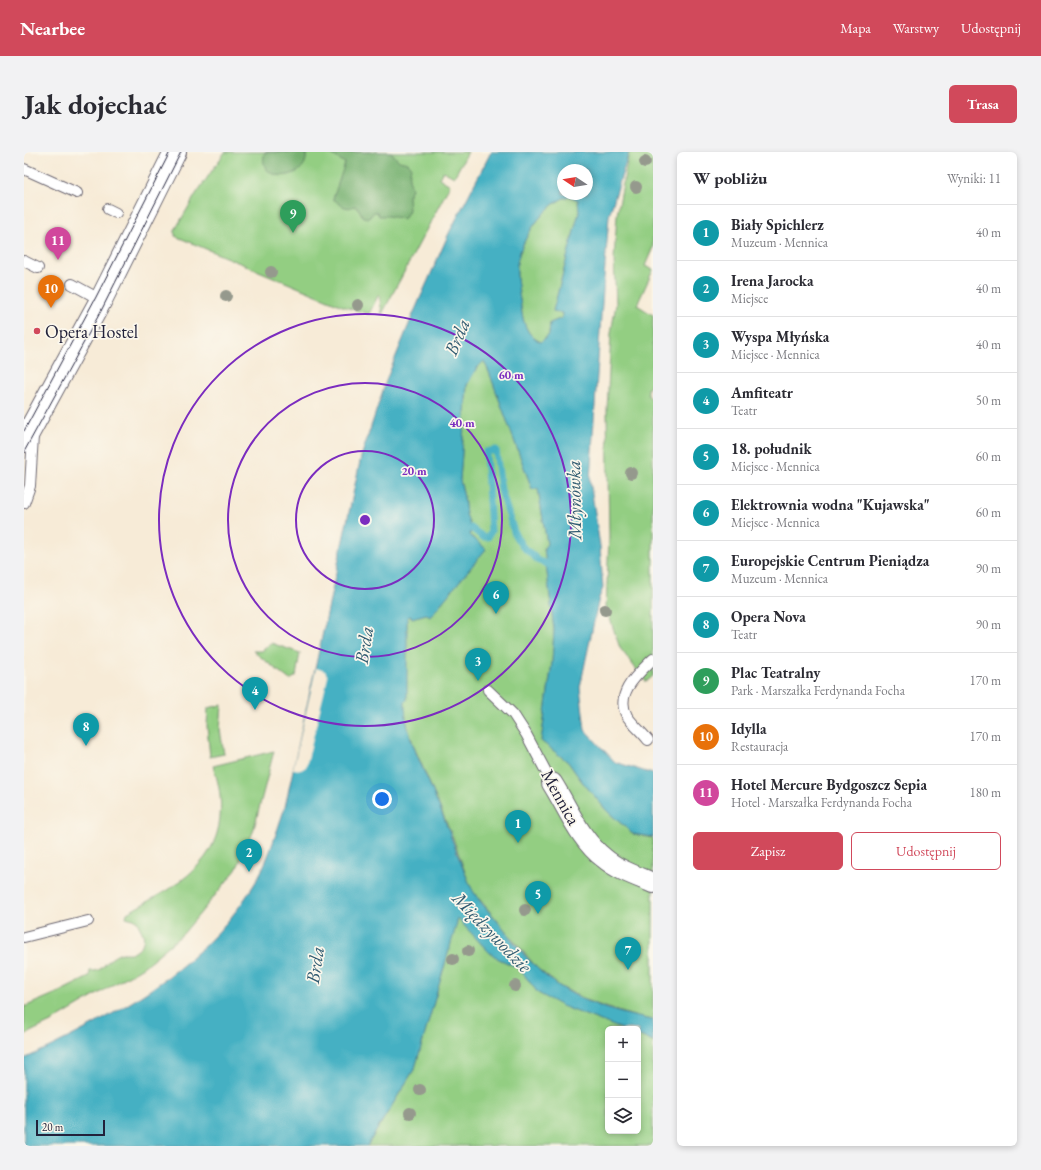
<!DOCTYPE html>
<html lang="pl">
<head>
<meta charset="utf-8">
<style>
  body { margin:0; font-family:"EB Garamond",serif; background:#f2f2f3; color:#2b2b33 }
  .controls { position:absolute; right:12px; bottom:12px; display:grid; overflow:hidden; border-radius:6px; box-shadow:0 2px 6px #0003 }
  .controls button { width:36px; height:36px; display:grid; place-items:center; padding:0; border:0; border-bottom:1px solid #e1e1e2; background:#fff; color:#2b2b33; font:20px sans-serif }
  .compass { position:absolute; left:533px; top:12px; width:36px; height:36px; border-radius:50%; background:#fff; box-shadow:0 2px 6px #0003; rotate:282deg }
  .scale { position:absolute; left:12px; bottom:10px; width:69px; box-sizing:border-box; padding-left:4px; border:2px solid #22223b; border-top:0; font-size:11px; line-height:14px; white-space:nowrap; color:#22223b; -webkit-text-stroke:3px #fbf7ec; paint-order:stroke }
  .you { position:absolute; left:358px; top:647px; width:14px; height:14px; margin:-10px; border:3px solid #fff; border-radius:50%; background:#1a73e8; box-shadow:0 0 0 6px #1a73e833 }
  .badge { display:grid; place-items:center; width:26px; height:26px; border-radius:50%; background:#d1495b; color:#fff; font-size:13px; font-weight:700 }
  .pin { position:absolute; translate:-50% -33px; filter:drop-shadow(0 1px 2px #0008) }
  .pin::after { content:''; position:absolute; top:21px; width:14px; height:12px; background:inherit; clip-path:polygon(0 0,100% 0,50% 100%) }
  .list { margin:0; padding:0; list-style:none }
  h2 { display:flex; justify-content:space-between; align-items:center; height:52px; margin:0; padding:0 16px; font-size:17px }
  h2 small { font-size:13px; font-weight:400; color:#7c7c81 }
  .list li { display:grid; grid-template-columns:26px 1fr auto; gap:12px; align-items:center; box-sizing:border-box; height:56px; padding:0 16px; border-top:1px solid #e1e1e2 }
  .list b { display:block; font-size:15px; white-space:nowrap }
  .list p { margin:0; font-size:13px; white-space:nowrap; color:#7c7c81 }
  .list em { font-size:13px; font-style:normal; color:#7c7c81 }
  .actions { display:flex; gap:8px; padding:12px 16px }
  .actions a { flex:1; padding:9px 0; border:1px solid #d1495b; border-radius:6px; text-align:center; font-size:14px; color:#d1495b }
  .actions .main { background:#d1495b; color:#fff }
  .icon { flex:none; width:22px; height:22px; fill:none; stroke:currentColor; stroke-width:2; stroke-linecap:round; stroke-linejoin:round }
  .map { position:relative; flex:none; width:629px; height:994px; overflow:hidden; border-radius:6px }
  header { display:flex; align-items:center; gap:24px; box-sizing:border-box; height:56px; padding:0 20px; background:#d1495b; color:#fff }
  header strong { font-size:19px }
  nav { display:flex; gap:22px; margin-inline-start:auto; font-size:14px }
  .intro { display:flex; align-items:center; justify-content:space-between; box-sizing:border-box; height:96px; padding:0 24px }
  h1 { margin:0; font-size:28px }
  .button { padding:10px 18px; border-radius:6px; background:#d1495b; color:#fff; font-size:14px; font-weight:700 }
  main { display:flex; gap:24px; padding:0 24px }
  aside { flex:1; background:#fff; border-radius:6px; box-shadow:0 2px 6px #0003 }
  .map>svg:first-child { display:block }
  .green { fill:#93ce82; stroke:#5a785e }
  .forest { fill:#76b170; stroke:#4c6a56 }
  .water { fill:#45b0c3; stroke:#34697f; fill-rule:evenodd }
  .pier { fill:#f7ebd7 }
  .lines { fill:none; stroke-linecap:round; stroke-linejoin:round }
  .stream { stroke:#45b0c3; stroke-width:7 }
  .service-casing { stroke:#6d6872; stroke-width:12 }
  .minor-casing { stroke:#6d6872; stroke-width:22 }
  .tertiary-casing { stroke:#6d6872; stroke-width:24 }
  .service { stroke:#fff; stroke-width:10 }
  .minor { stroke:#fff; stroke-width:20 }
  .tertiary { stroke:#fff; stroke-width:22 }
  .tram { stroke:#22223b; stroke-width:1 }
  .tree { fill:#95998d }
  .ring { fill:none; stroke:#7b2cbf; stroke-width:2 }
  .poi-dot { fill:#d1495b; stroke:#fbf7ec; stroke-width:1.5 }
  .labels { text-anchor:middle; dominant-baseline:central; stroke-width:3.5; stroke-linejoin:round; paint-order:stroke }
  .poi-label { font-size:18px; fill:#22223b; stroke:#fbf7ec; text-anchor:start }
  .street-label { font-size:18px; fill:#22223b; stroke:#fbf7ec }
  .water-label { font-size:19px; font-style:italic; fill:#305b71; stroke:#fbf7ec }
  .centre { fill:#7b2cbf; stroke:#fbf7ec; stroke-width:2 }
  .ring-label { font-size:12px; text-anchor:middle; font-weight:bold; fill:#7b2cbf; stroke:#fbf7ec; stroke-width:3.5; stroke-linejoin:round; paint-order:stroke }
</style>
</head>
<body>
<header>
<strong>Nearbee</strong>
<nav><a>Mapa</a><a>Warstwy</a><a>Udostępnij</a></nav>
</header>
<div class="intro"><h1>Jak dojechać</h1><a class="button">Trasa</a></div>
<main>
<div class="map">
<svg width="629" height="994" viewBox="0 0 629 994">
  <rect width="100%" height="100%" fill="#fbf7ec"/>
  <filter id="ink" filterUnits="userSpaceOnUse"><feTurbulence type="fractalNoise" baseFrequency=".025" numOctaves="2"/><feDisplacementMap in="SourceGraphic" scale="8" xChannelSelector="R" yChannelSelector="G"/><feConvolveMatrix kernelMatrix="1 2 1 2 8 2 1 2 1" color-interpolation-filters="sRGB"/></filter>
  <filter id="wash" filterUnits="userSpaceOnUse"><feTurbulence type="fractalNoise" baseFrequency=".012" numOctaves="4" result="noise"/><feDisplacementMap in="SourceGraphic" scale="16" xChannelSelector="R" yChannelSelector="G"/><feGaussianBlur stdDeviation="0.9" result="paint"/><feColorMatrix in="noise" values="0 0 0 0 0 0 0 0 0 0 0 0 0 0 0 0 0 1.4 0 .05"/><feComposite in="paint" operator="in"/></filter>
  <g filter="url(#wash)">
    <rect width="100%" height="100%" fill="#f7ebd7"/>
    <g class="green">
      <path d="M201,0H444L430,25L419,19L415,26L426,33L358,162L355,142L345,162L321,155L151,84V78L172,42Z"/>
      <path d="M605,0H629V95L621,114L629,118L613,153L629,163V228L624,237V243L629,249V524L622,530L596,496L582,455L585,386L583,257L587,181L592,152L590,107L593,63Z"/>
      <path d="M545,44L554,48L555,60L529,159L538,161V166L526,171L525,183L517,190C502,184 499,169 497,155C495,141 492,126 493,112C496,88 522,50 545,44Z"/>
      <path d="M460,209L465,220L508,337H514L523,392L520,396L530,478L528,511L517,589L544,610L556,627L583,659L609,682L629,686V868L613,865L569,851L537,835L513,816L447,737L429,686L391,597L380,565L383,465L387,464L388,466L402,462L406,465L462,397L446,383L447,376L442,362L440,345L436,328L443,233L452,217Z"/>
      <path d="M247,491L276,501L272,524L266,528L229,499H238Z"/>
      <path d="M198,553L196,578L200,602L186,605L183,574L184,556Z"/>
      <path d="M250,599L229,680L212,718L159,782L119,815L29,869L0,883V855L35,840L65,825L66,819C79,820 79,812 88,806C91,804 96,801 99,801C105,801 108,802 114,798C116,796 118,793 119,790C122,781 114,776 113,768L102,765L103,761C143,738 192,717 196,665C198,648 195,631 189,614Z"/>
      <path d="M434,767L465,800L475,807L495,816L514,841L546,857L598,877H584V979H614V883L629,890V994H343L391,916Z"/>
    </g>
    <g class="forest">
      <path d="M241,0H282C287,30 230,33 241,0Z"/>
      <path d="M304,0H367L375,9L384,11L387,14L385,27L388,37L384,44L385,58L380,67L364,64H355L353,60H350L345,66L339,65L334,56L330,54C322,59 316,52 309,47L321,11Z"/>
    </g>
    <path class="water" d="M467,0H605L585,64L577,164L566,328L576,394L579,436L575,446L556,535L561,578L591,610L629,622V685L609,682L583,659L556,627L544,610L517,589L528,511L530,478L520,396L523,392L514,337H508L465,220L460,209L452,217L443,233L436,328L440,345L442,362L447,376L446,383L462,397L406,465L402,462L388,466L387,464L383,465V548L381,550C380,583 400,617 412,647C425,676 434,707 447,735C453,748 466,760 475,771C487,787 501,805 516,819C546,847 589,861 629,868V890L614,883V877H598L538,854L514,841L495,816L475,807L465,800L434,767L391,916L343,994H0V907C83,869 176,818 226,739C243,714 251,684 261,655L337,305L363,226L390,160L425,81ZM539,18H563V42H539ZM545,44L554,48L555,60L529,159L538,161V166L526,171L525,183L517,190C502,184 499,169 497,155C495,141 492,126 493,112C496,88 522,50 545,44Z"/>
    <path class="pier" d="M292,516L301,519L304,525L282,615L277,618L269,617Z"/>
    <g class="lines">
      <path class="stream" d="M447,376L459,385H464L467,379L462,300L472,298L477,338L491,383L498,394L515,409L531,415"/>
    </g>
  </g>
  <g filter="url(#ink)">
    <g class="lines">
      <defs>
        <g id="service">
          <path d="M0,17L53,41"/>
          <path d="M84,57L92,61"/>
          <path d="M0,109L14,116"/>
          <path d="M48,132L77,148"/>
          <path d="M0,351L6,334L9,284"/>
          <path d="M464,538L489,562L502,582L528,631"/>
          <path d="M624,588C618,580 609,573 603,564C590,541 615,521 629,507"/>
          <path d="M0,785L64,769"/>
        </g>
        <path id="minor" d="M528,631C544,656 556,688 580,706C594,718 612,724 629,731"/>
        <path id="tertiary" d="M0,289L77,148L151,0"/>
      </defs>
      <use href="#service" class="service-casing"/>
      <use href="#minor" class="minor-casing"/>
      <use href="#tertiary" class="tertiary-casing"/>
      <use href="#service" class="service"/>
      <use href="#minor" class="minor"/>
      <use href="#tertiary" class="tertiary"/>
      <g class="tram">
        <path d="M0,279L72,145L146,0"/>
        <path d="M0,300L77,159L157,0"/>
      </g>
    </g>
    <g class="tree">
      <circle cx="621" cy="10" r="6"/>
      <circle cx="612" cy="35" r="6"/>
      <circle cx="247" cy="120" r="6"/>
      <circle cx="202" cy="144" r="6"/>
      <circle cx="334" cy="153" r="6"/>
      <circle cx="607" cy="321" r="6"/>
      <circle cx="581" cy="458" r="6"/>
      <circle cx="501" cy="758" r="6"/>
      <circle cx="444" cy="799" r="6"/>
      <circle cx="429" cy="807" r="6"/>
      <circle cx="491" cy="834" r="6"/>
      <circle cx="396" cy="938" r="6"/>
      <circle cx="386" cy="961" r="6"/>
    </g>
  </g>
  <g class="ring">
    <circle cx="341" cy="368" r="69"/>
    <circle cx="341" cy="368" r="137"/>
    <circle cx="341" cy="368" r="206"/>
  </g>
  <circle class="poi-dot" cx="13" cy="179" r="4"/>
  <g class="labels">
    <g class="poi-label">
      <text x="21" y="179">Opera Hostel</text>
    </g>
    <g class="street-label">
      <text transform="translate(537 645) rotate(61)">Mennica</text>
    </g>
    <g class="water-label">
      <text transform="translate(433 185) rotate(-67)">Brda</text>
      <text transform="translate(550 348) rotate(-91)">Młynówka</text>
      <text transform="translate(340 493) rotate(-81)">Brda</text>
      <text transform="translate(468 780) rotate(46)">Międzywodzie</text>
      <text transform="translate(291 813) rotate(-82)">Brda</text>
    </g>
  </g>
  <circle cx="341" cy="368" r="6" class="centre"/>
  <g class="ring-label">
    <text x="487" y="227">60 m</text>
    <text x="438" y="275">40 m</text>
    <text x="390" y="323">20 m</text>
  </g>
</svg>
<div class="controls">
<button>+</button>
<button>−</button>
<button><svg class="icon" aria-label="layers" viewBox="0 0 24 24"><path d="M12 4l9 5-9 5-9-5zM3 14l9 5 9-5"/></svg></button>
</div>
<svg class="compass" viewBox="-18 -18 36 36"><path d="M0-13l5 13h-10z" fill="#e53935"/><path d="M0 13l5-13h-10z" fill="#7c7c81"/></svg>
<div class="scale">20 m</div>
<div class="you"></div>
<div class="pin badge" style="left:494px;top:691px;background:#0f9aa8">1</div>
<div class="pin badge" style="left:225px;top:720px;background:#0f9aa8">2</div>
<div class="pin badge" style="left:454px;top:529px;background:#0f9aa8">3</div>
<div class="pin badge" style="left:231px;top:558px;background:#0f9aa8">4</div>
<div class="pin badge" style="left:514px;top:762px;background:#0f9aa8">5</div>
<div class="pin badge" style="left:472px;top:462px;background:#0f9aa8">6</div>
<div class="pin badge" style="left:604px;top:818px;background:#0f9aa8">7</div>
<div class="pin badge" style="left:62px;top:594px;background:#0f9aa8">8</div>
<div class="pin badge" style="left:269px;top:81px;background:#2e9e5b">9</div>
<div class="pin badge" style="left:27px;top:156px;background:#e8710a">10</div>
<div class="pin badge" style="left:34px;top:108px;background:#d1479c">11</div>
</div>
<aside>
<h2>W pobliżu<small>Wyniki: 11</small></h2>
<ul class="list">
<li><span class="badge" style="background:#0f9aa8">1</span><div><b>Biały Spichlerz</b><p>Muzeum · Mennica</p></div><em>40 m</em></li>
<li><span class="badge" style="background:#0f9aa8">2</span><div><b>Irena Jarocka</b><p>Miejsce</p></div><em>40 m</em></li>
<li><span class="badge" style="background:#0f9aa8">3</span><div><b>Wyspa Młyńska</b><p>Miejsce · Mennica</p></div><em>40 m</em></li>
<li><span class="badge" style="background:#0f9aa8">4</span><div><b>Amfiteatr</b><p>Teatr</p></div><em>50 m</em></li>
<li><span class="badge" style="background:#0f9aa8">5</span><div><b>18. południk</b><p>Miejsce · Mennica</p></div><em>60 m</em></li>
<li><span class="badge" style="background:#0f9aa8">6</span><div><b>Elektrownia wodna &quot;Kujawska&quot;</b><p>Miejsce · Mennica</p></div><em>60 m</em></li>
<li><span class="badge" style="background:#0f9aa8">7</span><div><b>Europejskie Centrum Pieniądza</b><p>Muzeum · Mennica</p></div><em>90 m</em></li>
<li><span class="badge" style="background:#0f9aa8">8</span><div><b>Opera Nova</b><p>Teatr</p></div><em>90 m</em></li>
<li><span class="badge" style="background:#2e9e5b">9</span><div><b>Plac Teatralny</b><p>Park · Marszałka Ferdynanda Focha</p></div><em>170 m</em></li>
<li><span class="badge" style="background:#e8710a">10</span><div><b>Idylla</b><p>Restauracja</p></div><em>170 m</em></li>
<li><span class="badge" style="background:#d1479c">11</span><div><b>Hotel Mercure Bydgoszcz Sepia</b><p>Hotel · Marszałka Ferdynanda Focha</p></div><em>180 m</em></li>
</ul>
<div class="actions"><a class="main">Zapisz</a><a>Udostępnij</a></div>
</aside>
</main>
</body>
</html>
